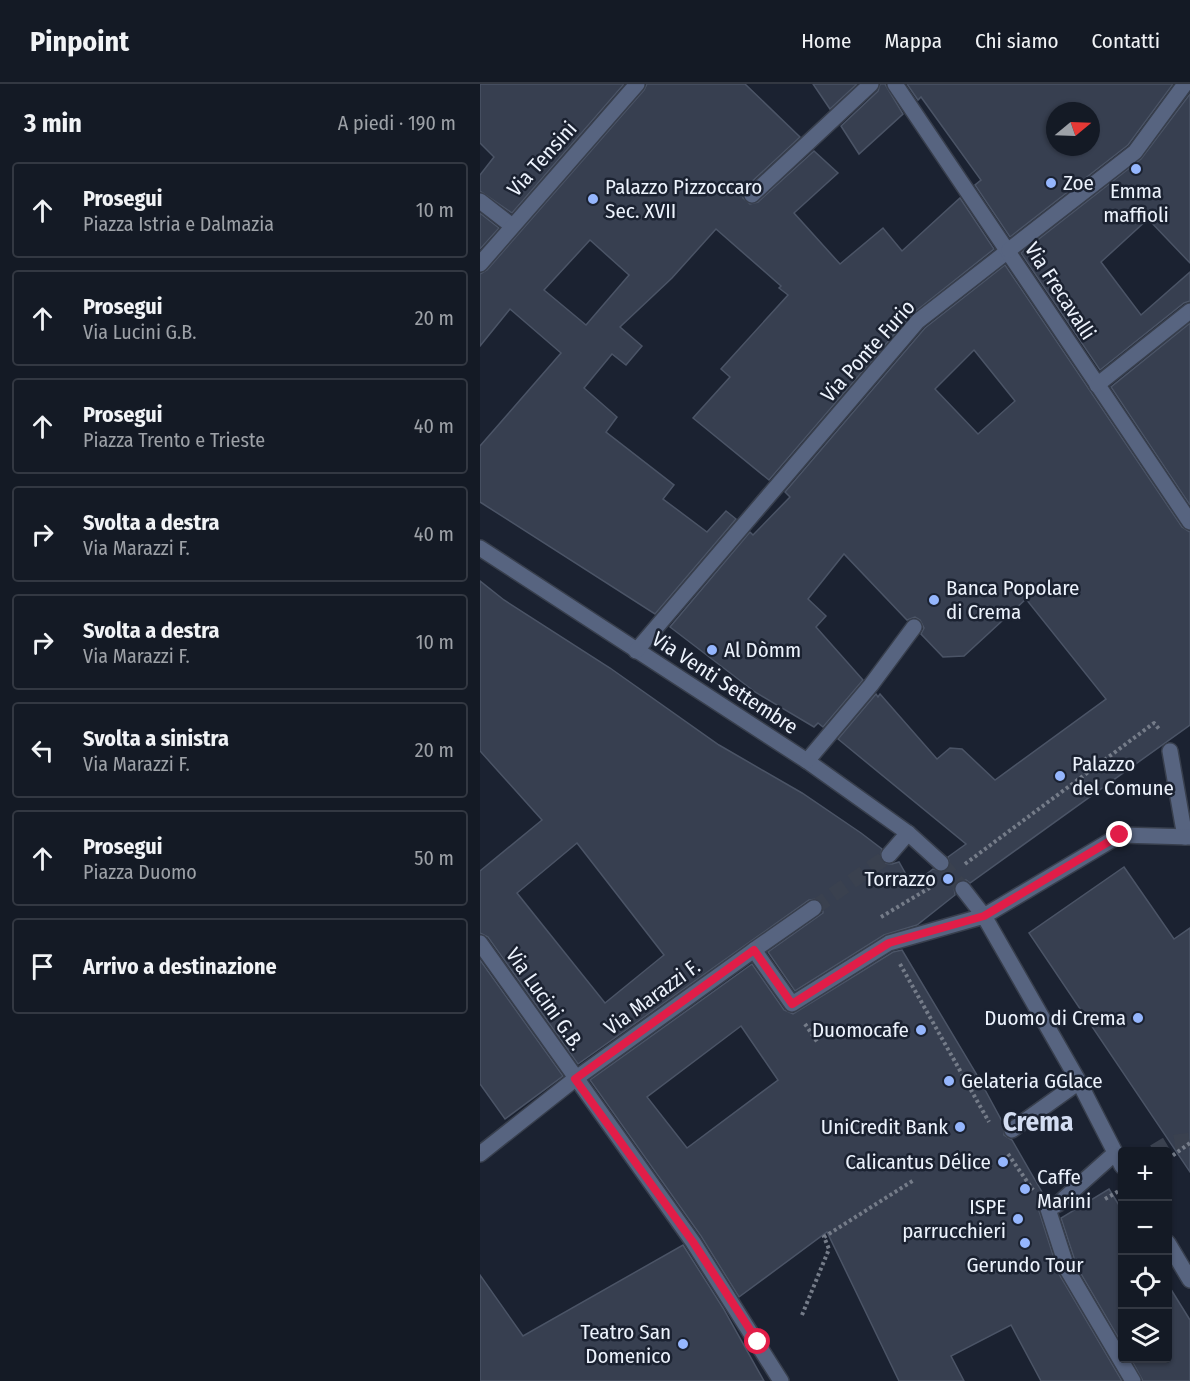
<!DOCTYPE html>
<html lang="it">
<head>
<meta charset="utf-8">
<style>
  body { margin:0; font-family:"Fira Sans Condensed",sans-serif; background:#212732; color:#f1f3f6 }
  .controls { position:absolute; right:18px; bottom:18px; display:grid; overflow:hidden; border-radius:6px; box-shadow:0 2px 4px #0004 }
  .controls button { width:54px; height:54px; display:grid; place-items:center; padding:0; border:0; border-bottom:2px solid #333842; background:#141a25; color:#f1f3f6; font:30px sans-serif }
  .compass { position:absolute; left:566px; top:18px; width:54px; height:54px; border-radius:50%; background:#141a25; box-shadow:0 2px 4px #0004; rotate:71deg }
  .stop { position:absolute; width:18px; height:18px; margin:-14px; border:4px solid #e11d48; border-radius:50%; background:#fff }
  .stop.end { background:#e11d48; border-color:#fff; box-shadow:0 2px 6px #0008 }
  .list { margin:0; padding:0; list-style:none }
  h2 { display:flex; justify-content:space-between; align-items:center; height:78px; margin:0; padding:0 24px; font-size:26px }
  h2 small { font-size:20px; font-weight:400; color:#9da1a7 }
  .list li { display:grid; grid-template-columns:39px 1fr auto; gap:18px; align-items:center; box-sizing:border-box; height:96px; margin:0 12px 12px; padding:0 12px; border:2px solid #333842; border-radius:6px }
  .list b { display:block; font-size:22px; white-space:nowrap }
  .list p { margin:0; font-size:20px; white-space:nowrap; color:#9da1a7 }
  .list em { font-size:20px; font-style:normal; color:#9da1a7 }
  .icon { flex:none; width:33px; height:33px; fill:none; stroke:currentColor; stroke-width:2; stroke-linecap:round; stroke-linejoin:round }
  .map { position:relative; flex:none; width:710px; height:1297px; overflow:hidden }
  header { display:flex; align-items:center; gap:36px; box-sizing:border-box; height:84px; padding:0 30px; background:#141a25; border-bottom:2px solid #333842 }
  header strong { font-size:28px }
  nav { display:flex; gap:33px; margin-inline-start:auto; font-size:21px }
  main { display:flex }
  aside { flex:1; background:#141a25 }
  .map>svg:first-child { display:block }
  .building { fill:#373f50; stroke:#4b5466; stroke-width:1.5; fill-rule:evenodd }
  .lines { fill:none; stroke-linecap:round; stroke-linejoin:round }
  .pedestrian-tunnel { stroke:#3a414f; stroke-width:15; stroke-dasharray:15 8; stroke-linecap:butt }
  .pedestrian-casing { stroke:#383f4d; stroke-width:18 }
  .minor-casing { stroke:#383f4d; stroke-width:18 }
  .path { stroke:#757c89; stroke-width:4; stroke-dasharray:3 3; stroke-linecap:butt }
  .pedestrian { stroke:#576480; stroke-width:15 }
  .minor { stroke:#576480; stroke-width:15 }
  .route { stroke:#e11d48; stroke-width:8 }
  .poi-dot { fill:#95b6fd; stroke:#1b2231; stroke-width:2 }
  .labels { text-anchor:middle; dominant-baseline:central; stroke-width:5; stroke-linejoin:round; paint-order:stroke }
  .street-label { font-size:21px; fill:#ecf2fc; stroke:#1b2231 }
  .poi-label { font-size:21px; fill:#ecf2fc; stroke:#1b2231; text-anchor:start }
  .district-label { font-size:27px; font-weight:bold; fill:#d3ddf2; stroke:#1b2231 }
</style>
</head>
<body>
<header>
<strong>Pinpoint</strong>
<nav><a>Home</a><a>Mappa</a><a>Chi siamo</a><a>Contatti</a></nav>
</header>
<main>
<aside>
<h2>3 min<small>A piedi · 190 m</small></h2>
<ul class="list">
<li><svg class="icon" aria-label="ahead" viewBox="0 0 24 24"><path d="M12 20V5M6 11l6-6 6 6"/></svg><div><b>Prosegui</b><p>Piazza Istria e Dalmazia</p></div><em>10 m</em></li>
<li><svg class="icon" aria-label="ahead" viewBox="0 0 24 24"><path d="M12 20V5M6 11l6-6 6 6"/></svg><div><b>Prosegui</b><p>Via Lucini G.B.</p></div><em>20 m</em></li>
<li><svg class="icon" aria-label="ahead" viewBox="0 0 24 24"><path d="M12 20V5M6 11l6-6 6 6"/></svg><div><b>Prosegui</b><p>Piazza Trento e Trieste</p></div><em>40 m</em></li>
<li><svg class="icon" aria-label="right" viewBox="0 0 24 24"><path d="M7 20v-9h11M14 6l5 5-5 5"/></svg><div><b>Svolta a destra</b><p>Via Marazzi F.</p></div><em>40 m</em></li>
<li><svg class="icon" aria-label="right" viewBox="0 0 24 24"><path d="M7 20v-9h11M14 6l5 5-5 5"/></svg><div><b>Svolta a destra</b><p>Via Marazzi F.</p></div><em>10 m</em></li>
<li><svg class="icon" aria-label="left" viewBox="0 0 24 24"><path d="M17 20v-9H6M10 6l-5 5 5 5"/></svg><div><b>Svolta a sinistra</b><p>Via Marazzi F.</p></div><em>20 m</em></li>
<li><svg class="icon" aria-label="ahead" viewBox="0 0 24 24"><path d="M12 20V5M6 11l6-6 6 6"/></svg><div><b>Prosegui</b><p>Piazza Duomo</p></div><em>50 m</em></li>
<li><svg class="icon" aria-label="arrive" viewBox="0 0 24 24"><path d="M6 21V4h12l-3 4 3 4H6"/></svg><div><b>Arrivo a destinazione</b></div></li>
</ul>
</aside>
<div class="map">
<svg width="710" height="1297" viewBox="0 0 710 1297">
  <rect width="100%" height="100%" fill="#1b2231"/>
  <g class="building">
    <path d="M0,0H144L32,129L0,107V91L14,73L0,59Z"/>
    <path d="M167,0H265L320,53L265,104L263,114L270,120L278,118L334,67L358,89L314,129L360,180L403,144L422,167L480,114L514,165L431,231L289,396L213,334L250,293L241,285L308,211L299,204L301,202L236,145L192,194L140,243L162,262L146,281L132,270L104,304L137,333L126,348L194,401L183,415L227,448L246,427L256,435L175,530L0,418V362L81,269L30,225L0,262V190L7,186L164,6ZM110,156L149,191L106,241L64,206Z"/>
    <path d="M333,0H377L350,25Z"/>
    <path d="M400,0H405L423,30L379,70L361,42L398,7Z"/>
    <path d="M427,0H693L648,61L530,153L495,101L501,96L441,13L438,16ZM575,27H611V63H575Z"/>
    <path d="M710,10V179L668,135L621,178L661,231L710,188V217L704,219L620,286L541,169L661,75Z"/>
    <path d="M0,129L19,144L0,165Z"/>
    <path d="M525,181L702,443L710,448V641L490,799L486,796L478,797L474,802L475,811L437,841L404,851L315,907L288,868L343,829L342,818L338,815L329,816L98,980L8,853L0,849V787L62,736L0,667V497L24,516L130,584L239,661L322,709L381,749L402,765L400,774L403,779L412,780L419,778L432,801L453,785L465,788L470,782L468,773L486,760L358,655L396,610L398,613L400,610L457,675L470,664L482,665L515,696L626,615L546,515L484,572L463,573L441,550L444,544L440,536L435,533L427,536L364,470L328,515L346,532L336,543L383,596L343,643L338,639L334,643L275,608L190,543L270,448L273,451L310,413L305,408L445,244ZM494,266L535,317L498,350L455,305ZM97,759L184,871L125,919L37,809Z"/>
    <path d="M710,239V421L631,303Z"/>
    <path d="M644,783L694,855L710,844V1088L549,849Z"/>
    <path d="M422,866L497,991L524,1041V1051L532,1056L566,1115L560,1120L559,1127L579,1190L642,1297H561L531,1241L471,1272L484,1297H419L347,1148L259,1213L221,1152L110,996L272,880L304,926L313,930L413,868ZM261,942L298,996L207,1064L167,1013Z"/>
    <path d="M0,876L83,992L25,1035L0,1000Z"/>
    <path d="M629,1105L642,1126V1260L597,1183L581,1134Z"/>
    <path d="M203,1161L243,1224L284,1297H0V1191L43,1252Z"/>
    <path d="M687,1199L710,1236V1297H663L651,1275H687Z"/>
  </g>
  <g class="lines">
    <g class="pedestrian-tunnel">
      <path d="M461,779L483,805"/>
      <path d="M334,824L409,771"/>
      <path d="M674,1068L689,1059L710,1056"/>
    </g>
    <defs>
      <g id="pedestrian">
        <path d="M0,117L31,141"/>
        <path d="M0,180L157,0"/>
        <path d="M0,464L327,677L428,749L461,779"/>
        <path d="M156,567L438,237L529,166"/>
        <path d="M690,667L705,753"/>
        <path d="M327,677L391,601L434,543"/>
        <path d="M409,771L428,749"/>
        <path d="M483,805L504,832L640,751L710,753"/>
        <path d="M274,866L334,824"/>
        <path d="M95,995L274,866L312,920L409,859L504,832L599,998L642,1082"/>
        <path d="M532,1046L599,998"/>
        <path d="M634,1070L578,1120L568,1125L588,1187L653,1297"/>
        <path d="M688,1159L710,1196"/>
      </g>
      <g id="minor">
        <path d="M415,0L710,438"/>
        <path d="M272,111L391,0"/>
        <path d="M529,166L655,68L705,0"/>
        <path d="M617,301L710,227"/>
        <path d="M0,859L213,1158L301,1297"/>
        <path d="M0,1070L95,995"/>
      </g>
    </defs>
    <use href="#pedestrian" class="pedestrian-casing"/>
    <use href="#minor" class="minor-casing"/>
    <g class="path">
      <path d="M485,780L674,639L680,646"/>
      <path d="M401,833L451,803"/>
      <path d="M420,880L509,1038"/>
      <path d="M325,940L338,959"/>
      <path d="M528,1070L553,1106"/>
      <path d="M688,1075L710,1059"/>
      <path d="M625,1115L639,1107"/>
      <path d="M322,1231L349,1165L344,1153L434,1096"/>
    </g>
    <use href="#pedestrian" class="pedestrian"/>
    <use href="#minor" class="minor"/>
  </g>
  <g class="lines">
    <path class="route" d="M278,1258L213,1158L95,995L274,866L312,920L409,859L504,832L640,751"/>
  </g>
  <g class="poi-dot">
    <circle cx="656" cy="85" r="6"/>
    <circle cx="571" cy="99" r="6"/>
    <circle cx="113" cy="115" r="6"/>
    <circle cx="454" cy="516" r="6"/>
    <circle cx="232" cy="566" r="6"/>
    <circle cx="580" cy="692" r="6"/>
    <circle cx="468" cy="795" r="6"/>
    <circle cx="658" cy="934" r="6"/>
    <circle cx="441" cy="946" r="6"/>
    <circle cx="469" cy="997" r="6"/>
    <circle cx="480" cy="1043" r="6"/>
    <circle cx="523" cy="1078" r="6"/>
    <circle cx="545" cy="1105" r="6"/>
    <circle cx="538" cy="1135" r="6"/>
    <circle cx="545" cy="1159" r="6"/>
    <circle cx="203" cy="1260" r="6"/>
  </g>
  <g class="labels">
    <g class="street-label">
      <text transform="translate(62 75) rotate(-48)">Via Tensini</text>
      <text transform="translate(580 207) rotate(57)">Via Frecavalli</text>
      <text transform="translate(388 267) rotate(-48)">Via Ponte Furio</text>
      <text transform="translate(245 599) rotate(33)">Via Venti Settembre</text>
      <text transform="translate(172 913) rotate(-36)">Via Marazzi F.</text>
      <text transform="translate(65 915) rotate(55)">Via Lucini G.B.</text>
    </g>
    <g class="poi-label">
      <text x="583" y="99">Zoe</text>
      <text x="125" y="103">Palazzo Pizzoccaro<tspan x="125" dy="24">Sec. XVII</tspan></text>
      <text x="656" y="107" text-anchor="middle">Emma<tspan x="656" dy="24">maffioli</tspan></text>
      <text x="466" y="504">Banca Popolare<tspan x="466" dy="24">di Crema</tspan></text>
      <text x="244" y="566">Al Dòmm</text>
      <text x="592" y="680">Palazzo<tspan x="592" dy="24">del Comune</tspan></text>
      <text x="456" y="795" text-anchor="end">Torrazzo</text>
      <text x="646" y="934" text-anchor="end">Duomo di Crema</text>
      <text x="429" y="946" text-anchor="end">Duomocafe</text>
      <text x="481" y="997">Gelateria GGlace</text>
      <text x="468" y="1043" text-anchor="end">UniCredit Bank</text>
      <text x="511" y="1078" text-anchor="end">Calicantus Délice</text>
      <text x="557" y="1093">Caffe<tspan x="557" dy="24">Marini</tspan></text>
      <text x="526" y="1123" text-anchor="end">ISPE<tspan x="526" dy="24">parrucchieri</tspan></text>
      <text x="545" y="1181" text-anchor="middle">Gerundo Tour</text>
      <text x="191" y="1248" text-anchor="end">Teatro San<tspan x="191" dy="24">Domenico</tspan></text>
    </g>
    <g class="district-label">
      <text x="558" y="1038">Crema</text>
    </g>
  </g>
</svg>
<div class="controls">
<button>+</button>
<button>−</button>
<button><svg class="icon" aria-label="locate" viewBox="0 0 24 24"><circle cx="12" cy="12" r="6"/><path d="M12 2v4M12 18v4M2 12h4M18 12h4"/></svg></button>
<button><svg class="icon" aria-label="layers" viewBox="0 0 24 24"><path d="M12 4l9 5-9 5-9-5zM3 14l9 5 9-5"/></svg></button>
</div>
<svg class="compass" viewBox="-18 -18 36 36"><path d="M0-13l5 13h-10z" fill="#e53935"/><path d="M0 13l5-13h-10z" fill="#9da1a7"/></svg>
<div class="stop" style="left:278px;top:1258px"></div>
<div class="stop end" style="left:640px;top:751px"></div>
</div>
</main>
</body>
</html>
